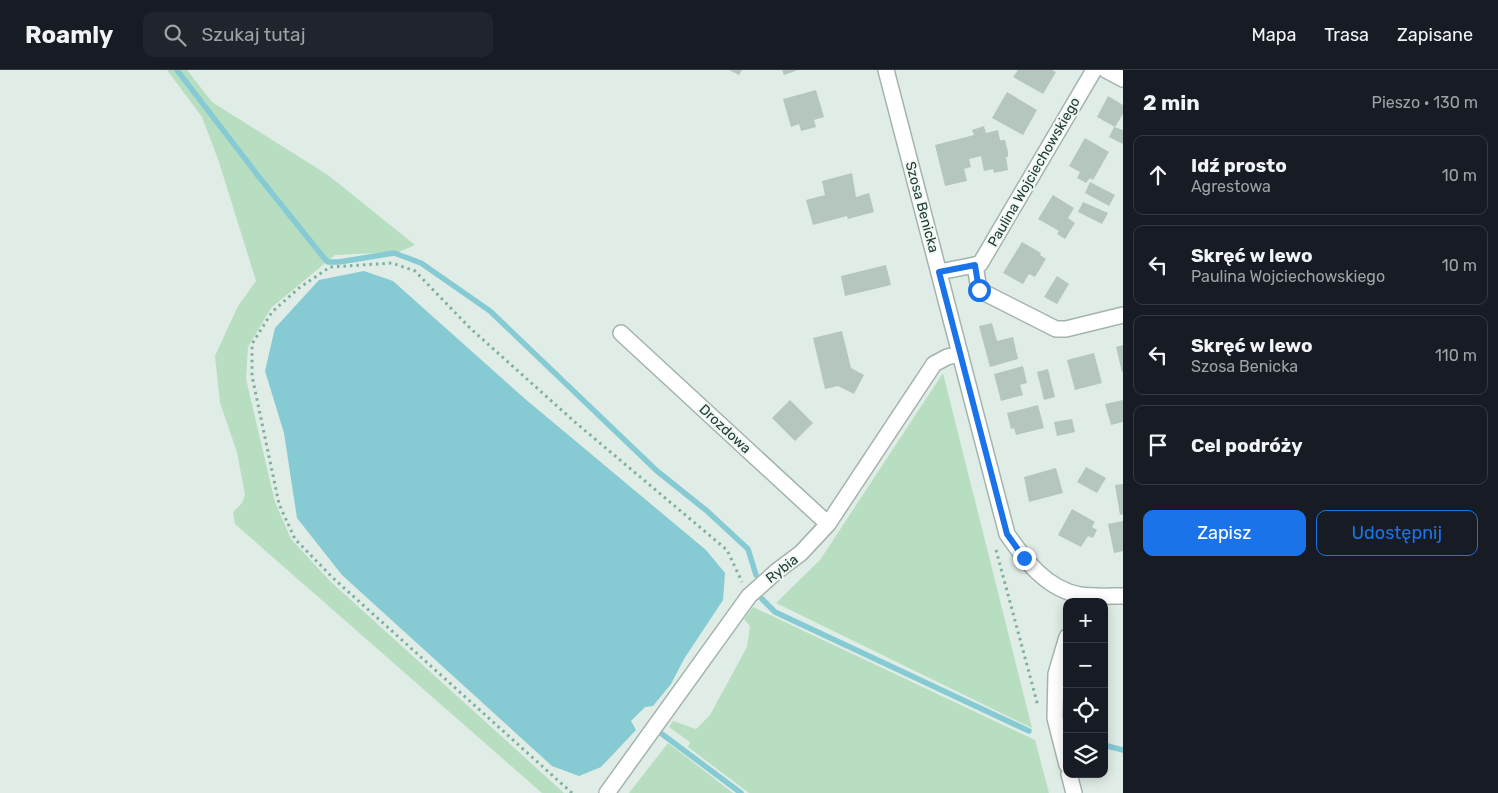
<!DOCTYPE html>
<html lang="pl">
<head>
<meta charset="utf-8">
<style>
  body { margin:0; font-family:Rubik,sans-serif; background:#20242c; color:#f1f3f6 }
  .controls { position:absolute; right:15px; bottom:15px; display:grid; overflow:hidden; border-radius:10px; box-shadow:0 2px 12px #0003 }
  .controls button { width:45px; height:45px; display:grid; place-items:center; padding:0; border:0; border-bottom:1px solid #363941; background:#171b24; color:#f1f3f6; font:25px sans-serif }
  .stop { position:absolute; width:15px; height:15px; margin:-11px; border:4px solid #1a73e8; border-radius:50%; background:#fff }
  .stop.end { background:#1a73e8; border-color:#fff; box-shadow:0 1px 5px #0008 }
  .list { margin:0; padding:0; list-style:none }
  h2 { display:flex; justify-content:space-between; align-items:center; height:65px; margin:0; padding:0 20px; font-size:21px }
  h2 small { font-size:16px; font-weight:400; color:#9ea1a6 }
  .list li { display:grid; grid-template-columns:32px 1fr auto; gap:15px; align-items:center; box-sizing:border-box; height:80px; margin:0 10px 10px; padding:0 10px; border:1px solid #363941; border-radius:10px }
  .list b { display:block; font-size:19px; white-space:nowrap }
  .list p { margin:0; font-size:16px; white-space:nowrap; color:#9ea1a6 }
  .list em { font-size:16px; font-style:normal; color:#9ea1a6 }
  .actions { display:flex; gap:10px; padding:15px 20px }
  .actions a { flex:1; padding:11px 0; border:1px solid #1a73e8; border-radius:10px; text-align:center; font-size:18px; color:#1a73e8 }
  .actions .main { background:#1a73e8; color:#fff }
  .icon { flex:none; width:28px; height:28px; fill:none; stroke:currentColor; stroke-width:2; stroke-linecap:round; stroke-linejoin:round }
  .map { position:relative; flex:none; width:1123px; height:723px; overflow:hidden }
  header { display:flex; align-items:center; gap:30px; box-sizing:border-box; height:70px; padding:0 25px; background:#171b24; border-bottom:1px solid #363941 }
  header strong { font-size:24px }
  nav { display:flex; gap:28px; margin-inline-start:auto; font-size:18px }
  .search { width:350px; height:45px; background:#20242c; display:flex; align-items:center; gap:12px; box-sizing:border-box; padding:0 18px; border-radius:10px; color:#9ea1a6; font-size:19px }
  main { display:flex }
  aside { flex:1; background:#171b24 }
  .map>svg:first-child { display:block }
  .green { fill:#b8dec1 }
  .water { fill:#86cad3 }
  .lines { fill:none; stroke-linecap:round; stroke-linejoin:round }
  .stream { stroke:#86cad3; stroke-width:5.5 }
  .building { fill:#b5c6bf }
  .minor-casing { stroke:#a3b4ad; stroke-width:18 }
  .tertiary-casing { stroke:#a3b4ad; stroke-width:18 }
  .path { stroke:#7fb09f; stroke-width:3; stroke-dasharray:2.5 4; stroke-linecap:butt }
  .minor { stroke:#fff; stroke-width:15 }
  .tertiary { stroke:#fff; stroke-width:15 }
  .route { stroke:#1a73e8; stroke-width:6 }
  .labels { text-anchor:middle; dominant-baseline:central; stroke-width:4; stroke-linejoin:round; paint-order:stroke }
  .street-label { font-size:14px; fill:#203d34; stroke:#f1f8f4 }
</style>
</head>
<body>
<header>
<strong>Roamly</strong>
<div class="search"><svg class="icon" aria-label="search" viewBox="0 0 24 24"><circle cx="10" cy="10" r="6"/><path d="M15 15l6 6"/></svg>Szukaj tutaj</div>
<nav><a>Mapa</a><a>Trasa</a><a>Zapisane</a></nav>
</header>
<main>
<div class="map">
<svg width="1123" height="723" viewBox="0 0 1123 723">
  <rect width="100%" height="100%" fill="#e0ece6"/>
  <g class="green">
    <path d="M167,0H187L212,32L328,105L415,175L399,182L335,185L271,238L248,277L246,309L275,432L291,469L330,511L564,723H542L235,454L233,442L242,433L245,425L237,382L220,333L215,286L238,236L256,211L219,92L202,47Z"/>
    <path d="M943,303L1032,658L776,533L820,490Z"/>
    <path d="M753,537L1035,670L1049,723H749L688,677L690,672L669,657L673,651L696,659L710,645L747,577L750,556L744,549Z"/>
    <path d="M668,673L733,723H629Z"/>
  </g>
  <path class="water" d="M364,201L393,211L524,328L706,480L725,503L723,530L684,589L671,614L653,636L645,637L631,651L636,660L601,697L579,706L552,696L342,505L297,448L284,363L265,301L275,258L319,210Z"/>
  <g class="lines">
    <g class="stream">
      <path d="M177,0L259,107L324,188L328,192H339L394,183L421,193L490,241L657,401L707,441L748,479L756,505"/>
      <path d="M762,529L775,542L1029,661"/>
      <path d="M662,664L741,723"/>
      <path d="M1104,675L1123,680"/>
    </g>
  </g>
  <g class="building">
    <path d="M729,0H742L739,5Z"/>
    <path d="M782,0H798L784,5Z"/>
    <path d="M1018,0H1052L1056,2L1043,24L1013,7Z"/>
    <path d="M816,20L824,47L814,50L816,57L801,61L799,54L791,57L783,29Z"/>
    <path d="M1007,22L1037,40L1023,65L992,48Z"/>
    <path d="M1108,26L1123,35V44L1115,57L1097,47Z"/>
    <path d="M984,56L986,63L998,60L1000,70H1005L1008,82V87H1006L1008,100L994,103L993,99L984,101L981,86L969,89L971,97L964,99L967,111L945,116L935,75L974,65L972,60Z"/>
    <path d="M1114,57L1123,60V74L1109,67Z"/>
    <path d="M1085,68L1109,82L1093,110L1090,108L1086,113L1077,108L1080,102L1069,96Z"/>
    <path d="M852,103L856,127L869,123L874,142L848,149L847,146L813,155L806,130L825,125L822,111Z"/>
    <path d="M1090,112L1115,125L1109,136L1085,123Z"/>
    <path d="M1053,125L1074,138L1068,148L1075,153L1065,169L1057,164L1059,161L1038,149Z"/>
    <path d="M1083,132L1108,143L1102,154L1078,142Z"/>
    <path d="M1022,172L1041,183L1040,185L1046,189L1035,207L1029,204L1023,214L1003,203Z"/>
    <path d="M886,195L891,215L845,226L841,206Z"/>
    <path d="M1057,206L1069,214L1057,234L1044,227Z"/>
    <path d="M992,253L997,271L1013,267L1018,289L990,297L979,256Z"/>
    <path d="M842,261L851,298L864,305L854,324L838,316L825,319L813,268Z"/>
    <path d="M1123,275V302H1122L1116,277Z"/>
    <path d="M1094,283L1102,313L1075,320L1067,290Z"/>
    <path d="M1023,296L1027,313L1020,315L1023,325L1001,331L994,304Z"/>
    <path d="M1048,299L1055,327L1044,330L1037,302Z"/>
    <path d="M790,330L813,353L795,371L772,348Z"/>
    <path d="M1123,330V352L1111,355L1105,334Z"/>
    <path d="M1038,335L1044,358L1016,365L1014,358L1011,359L1007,343Z"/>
    <path d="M1072,349L1075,362L1057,366L1054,352Z"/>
    <path d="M1086,397L1106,408L1097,423L1077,412Z"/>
    <path d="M1056,398L1063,423L1029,432L1024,407Z"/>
    <path d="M1123,414V444L1120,445L1115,415Z"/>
    <path d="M1072,439L1095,452L1092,457L1097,460L1093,468L1088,466L1081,477L1058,465Z"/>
    <path d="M1123,451V481L1114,483L1108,454Z"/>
  </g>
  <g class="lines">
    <defs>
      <g id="minor">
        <path d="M1106,0L1123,9"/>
        <path d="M975,195L979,220L1056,259H1066L1123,245"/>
        <path d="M939,202L980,194L1094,0"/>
        <path d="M621,263L828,454"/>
        <path d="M607,723L749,526L777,501L801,483L828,454L934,294L947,287L960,284"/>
      </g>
      <g id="tertiary">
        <path d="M886,0L1007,464C1025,490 1046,519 1080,525C1094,527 1109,526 1123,526"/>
        <path d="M1067,567L1056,604L1055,648L1067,695"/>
        <path d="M1069,704L1074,723"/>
      </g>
    </defs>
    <use href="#minor" class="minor-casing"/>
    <use href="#tertiary" class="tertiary-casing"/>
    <g class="path">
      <path d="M996,480L1038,636"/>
      <path d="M572,723L333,508L295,469L279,434L252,306V274L272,242L299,218L330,197L392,193L415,201L470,258L576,353L727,480L742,512"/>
    </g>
    <use href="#minor" class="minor"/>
    <use href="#tertiary" class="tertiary"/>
  </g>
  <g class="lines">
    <path class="route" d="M979,220L975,195L939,202L1007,464L1024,488"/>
  </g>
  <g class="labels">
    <g class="street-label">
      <text transform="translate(1034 102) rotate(-60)">Paulina Wojciechowskiego</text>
      <text transform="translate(922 137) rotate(75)">Szosa Benicka</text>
      <text transform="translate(725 359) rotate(43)">Drozdowa</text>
      <text transform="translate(782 499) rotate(-38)">Rybia</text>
    </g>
  </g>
</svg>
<div class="controls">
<button>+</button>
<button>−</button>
<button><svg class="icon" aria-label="locate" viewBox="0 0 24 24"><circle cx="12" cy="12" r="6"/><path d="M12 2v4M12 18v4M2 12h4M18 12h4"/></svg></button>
<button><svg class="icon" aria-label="layers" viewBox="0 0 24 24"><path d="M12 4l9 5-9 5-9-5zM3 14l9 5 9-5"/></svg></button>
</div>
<div class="stop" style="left:979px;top:220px"></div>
<div class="stop end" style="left:1024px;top:488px"></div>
</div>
<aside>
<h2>2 min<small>Pieszo · 130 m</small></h2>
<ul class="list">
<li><svg class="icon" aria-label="ahead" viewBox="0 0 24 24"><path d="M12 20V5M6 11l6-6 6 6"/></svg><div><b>Idź prosto</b><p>Agrestowa</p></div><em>10 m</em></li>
<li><svg class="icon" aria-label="left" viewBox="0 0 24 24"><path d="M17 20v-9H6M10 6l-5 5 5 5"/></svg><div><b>Skręć w lewo</b><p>Paulina Wojciechowskiego</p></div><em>10 m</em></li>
<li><svg class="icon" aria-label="left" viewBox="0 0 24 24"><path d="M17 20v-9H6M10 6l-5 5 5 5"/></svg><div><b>Skręć w lewo</b><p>Szosa Benicka</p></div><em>110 m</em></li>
<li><svg class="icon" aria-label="arrive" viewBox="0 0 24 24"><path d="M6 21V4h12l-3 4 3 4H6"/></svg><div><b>Cel podróży</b></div></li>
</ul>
<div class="actions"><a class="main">Zapisz</a><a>Udostępnij</a></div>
</aside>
</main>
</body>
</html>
